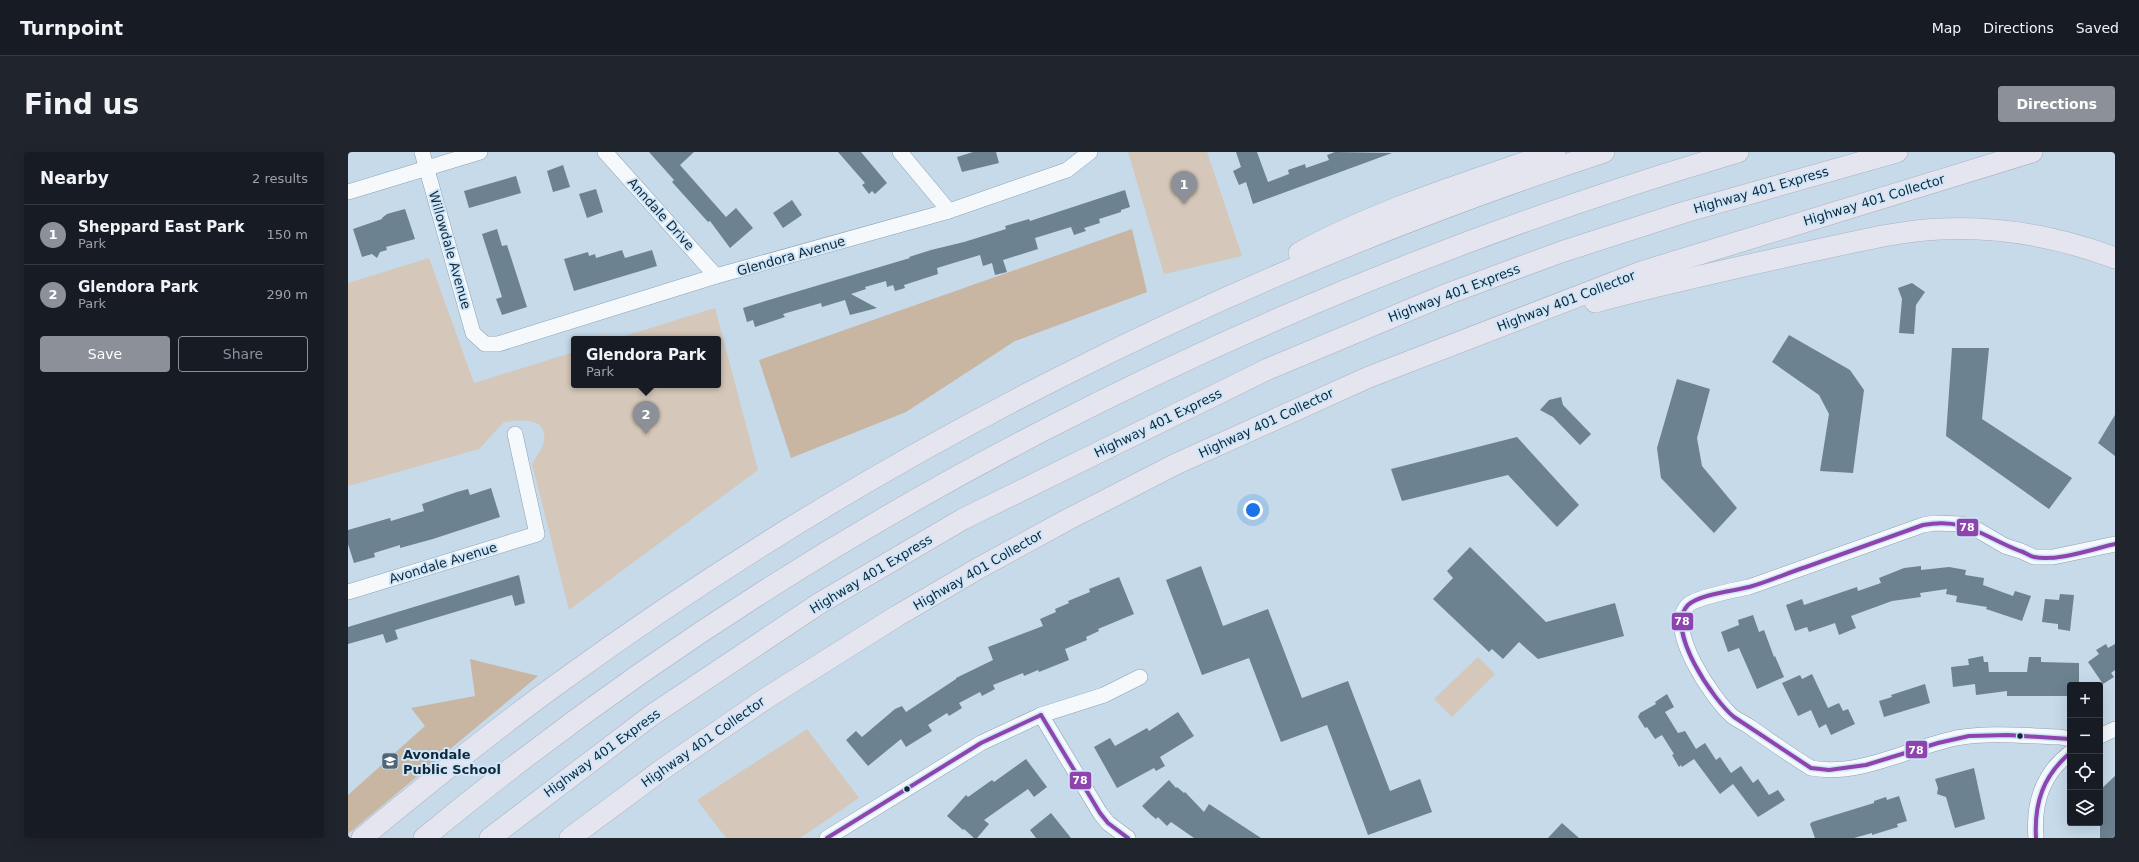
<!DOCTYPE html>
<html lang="en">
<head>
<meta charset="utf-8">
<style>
  body { margin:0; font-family:"DejaVu Sans",sans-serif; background:#20242c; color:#f1f3f6 }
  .controls { position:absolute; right:12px; bottom:12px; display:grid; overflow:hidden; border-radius:4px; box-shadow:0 4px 16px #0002 }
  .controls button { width:36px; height:36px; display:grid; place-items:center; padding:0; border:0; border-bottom:1px solid #363941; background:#171b24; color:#f1f3f6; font:20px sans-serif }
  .you { position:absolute; left:905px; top:358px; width:14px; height:14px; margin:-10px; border:3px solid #fff; border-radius:50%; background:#1a73e8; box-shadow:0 0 0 6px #1a73e833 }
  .badge { display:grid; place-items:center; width:26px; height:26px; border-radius:50%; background:#8c9099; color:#fff; font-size:13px; font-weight:700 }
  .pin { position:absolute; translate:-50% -33px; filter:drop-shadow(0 1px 2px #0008) }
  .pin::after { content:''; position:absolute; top:21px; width:14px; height:12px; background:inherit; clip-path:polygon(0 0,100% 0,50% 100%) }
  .popup { position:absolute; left:223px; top:184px; width:150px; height:52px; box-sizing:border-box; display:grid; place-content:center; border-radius:4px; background:#171b24; filter:drop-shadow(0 1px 3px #0005); font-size:13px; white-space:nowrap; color:#9ea1a6 }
  .popup b { font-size:15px; color:#f1f3f6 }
  .popup::after { content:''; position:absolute; left:50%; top:100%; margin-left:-8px; border:8px solid transparent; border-top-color:#171b24 }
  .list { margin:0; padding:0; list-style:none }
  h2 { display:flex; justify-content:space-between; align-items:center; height:52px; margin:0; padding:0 16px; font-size:17px }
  h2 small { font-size:13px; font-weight:400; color:#9ea1a6 }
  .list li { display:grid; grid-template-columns:26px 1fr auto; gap:12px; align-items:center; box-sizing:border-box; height:60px; padding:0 16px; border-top:1px solid #363941 }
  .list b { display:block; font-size:15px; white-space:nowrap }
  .list p { margin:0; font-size:13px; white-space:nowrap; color:#9ea1a6 }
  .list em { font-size:13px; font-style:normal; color:#9ea1a6 }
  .actions { display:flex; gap:8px; padding:12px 16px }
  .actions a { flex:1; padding:9px 0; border:1px solid #8c9099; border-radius:4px; text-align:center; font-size:14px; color:#8c9099 }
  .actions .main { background:#8c9099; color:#fff }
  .icon { flex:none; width:22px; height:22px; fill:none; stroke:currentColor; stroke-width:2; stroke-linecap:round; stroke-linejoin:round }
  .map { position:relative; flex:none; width:1767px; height:686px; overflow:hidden; border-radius:4px }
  header { display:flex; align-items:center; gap:24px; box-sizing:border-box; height:56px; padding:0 20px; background:#171b24; border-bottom:1px solid #363941 }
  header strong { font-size:19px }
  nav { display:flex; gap:22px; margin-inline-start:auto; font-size:14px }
  .intro { display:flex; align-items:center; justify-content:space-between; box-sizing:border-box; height:96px; padding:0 24px }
  h1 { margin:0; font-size:28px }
  .button { padding:10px 18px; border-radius:4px; background:#8c9099; color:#fff; font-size:14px; font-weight:700 }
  main { display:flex; gap:24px; padding:0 24px }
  aside { flex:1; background:#171b24; border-radius:4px; box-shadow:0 4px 16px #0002 }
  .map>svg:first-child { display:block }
  .green { fill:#d5c7b9 }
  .forest { fill:#c8b5a2 }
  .building { fill:#6c8290 }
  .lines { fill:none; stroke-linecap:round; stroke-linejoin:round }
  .minor-casing { stroke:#8da1b0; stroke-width:16 }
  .highway-casing { stroke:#a9b1c1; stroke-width:22 }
  .minor { stroke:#f6f9fc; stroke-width:15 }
  .highway { stroke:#e5e5f0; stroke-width:21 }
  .bus-1-casing { stroke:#cfe6f9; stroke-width:7 }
  .bus-1 { stroke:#8e44ad; stroke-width:4 }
  .bus-dot { fill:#10283a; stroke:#cfe6f9; stroke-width:1.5 }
  .labels { text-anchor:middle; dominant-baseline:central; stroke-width:4; stroke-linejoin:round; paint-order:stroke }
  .street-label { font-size:13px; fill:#10283a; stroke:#cfe6f9 }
  .poi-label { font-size:13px; font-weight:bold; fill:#10283a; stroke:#cfe6f9; text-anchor:start }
  .line-badge { stroke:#cfe6f9; stroke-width:1.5 }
  .badge-label { font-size:11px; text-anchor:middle; font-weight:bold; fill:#fff }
</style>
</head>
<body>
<header>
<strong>Turnpoint</strong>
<nav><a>Map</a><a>Directions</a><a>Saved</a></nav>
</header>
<div class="intro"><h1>Find us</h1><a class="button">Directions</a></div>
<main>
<aside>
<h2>Nearby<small>2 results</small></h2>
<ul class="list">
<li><span class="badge">1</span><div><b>Sheppard East Park</b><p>Park</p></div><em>150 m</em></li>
<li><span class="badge">2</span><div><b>Glendora Park</b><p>Park</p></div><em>290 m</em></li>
</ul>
<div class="actions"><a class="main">Save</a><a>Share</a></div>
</aside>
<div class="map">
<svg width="1767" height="686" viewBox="0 0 1767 686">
  <rect width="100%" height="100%" fill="#c6dae9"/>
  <g class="green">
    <path d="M780,0H859L894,104L816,122Z"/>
    <path d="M81,106L126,231L226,200V233H370V187H267L367,156L410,318L221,458L184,312C188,305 195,296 196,289C200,264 171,268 156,270L131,297L0,334V131Z"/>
    <path d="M1130,505L1147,522L1104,565L1086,547Z"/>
    <path d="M459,577L511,646L452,686H378L349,648Z"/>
  </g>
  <g class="forest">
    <path d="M784,77L799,140L667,189L558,260L443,306L411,208Z"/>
    <path d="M122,507L190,524L0,682V643L77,574L63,556L127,544Z"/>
  </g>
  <g class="building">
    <path d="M301,0H346L332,13L378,65L388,56L405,76L382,96L362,69L360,70L324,30L326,28Z"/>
    <path d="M490,0H513L539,31L527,42L524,39L521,42L514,33L517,31Z"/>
    <path d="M625,0H648L651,11L614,20L609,5Z"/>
    <path d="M888,0H909L920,30L941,22L940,18L957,12L958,16L981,8L979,3L987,0L1044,1L905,52L898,30L891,33L885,19L893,15Z"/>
    <path d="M215,13L222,35L205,40L199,19Z"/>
    <path d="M168,24L173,41L121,56L116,39Z"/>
    <path d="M248,37L255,60L239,66L231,42Z"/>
    <path d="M777,38L782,55L773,58V60L751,67L752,71L736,76L738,79L726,83L723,75L687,86L690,97L655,108L659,120L647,123L644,111L635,114L632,103L589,116L590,122L556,133L557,136L547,139L545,133L539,135L538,129L517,135L518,137L503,142L529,156L502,163L497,148L474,155L473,151L435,162L437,165L407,175L405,168L399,170L395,156L401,154L562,106L561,105L583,98L616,90L658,77L657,74L681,67L682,69Z"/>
    <path d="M444,48L454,63L435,76L425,61Z"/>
    <path d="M57,57L67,87L38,95L39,98L32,100L29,106L24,102L14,105L5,77L34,67V66L39,62Z"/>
    <path d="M149,77L154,94L159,93L179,155L154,163L148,147L154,145L134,82Z"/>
    <path d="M274,98L277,106L304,98L309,114L226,139L216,107L240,100L241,104L247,102L248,106Z"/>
    <path d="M1564,131L1577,140L1568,153L1566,182L1551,181L1554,147L1550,136Z"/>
    <path d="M1441,183L1502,218L1516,238L1505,321L1472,319L1481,262L1471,243L1424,210Z"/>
    <path d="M1604,196H1641L1634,267L1724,326L1701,357L1598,284Z"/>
    <path d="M1329,227L1362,237L1349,286L1354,314L1389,356L1366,381L1313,326L1309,296Z"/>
    <path d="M1213,245L1215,253L1243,282L1232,293L1205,265L1192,258L1201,248Z"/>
    <path d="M1767,263V304L1750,291Z"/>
    <path d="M1169,285L1231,353L1209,375L1160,323L1054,349L1043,317Z"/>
    <path d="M143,336L152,365L85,387L52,396V393L26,401L27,405L6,411L0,392V378L42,366L43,369L76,359L74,352L109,340L120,337L122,343Z"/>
    <path d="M1122,395L1198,470L1267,451L1276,484L1190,507L1171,490L1155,507L1144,497L1141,500L1085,447L1105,426L1099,419Z"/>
    <path d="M853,414L875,474L920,457L954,546L1000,529L1042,639L1072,627L1084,660L1020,683L979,573L933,590L901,506L854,523L818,428Z"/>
    <path d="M1573,414V418L1601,415L1618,418L1617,423L1636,426L1635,433L1665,444L1667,439L1683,444L1674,469L1638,457L1639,455L1608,450L1609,444L1598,442L1599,437L1572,441L1573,445L1544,449L1503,464L1508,476L1491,483L1487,471L1461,480L1459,475L1447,479L1438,453L1454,447L1456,453L1509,435L1510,439L1533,431L1531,426L1556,416Z"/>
    <path d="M171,423L177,451L167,454L164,443L47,478L50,487L38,491L35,482L0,492V475Z"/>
    <path d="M771,425L786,462L750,477L751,479L738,485L739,488L717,497L721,508L691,520L690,518L676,524L675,521L645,533L647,537L634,544L632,540L611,551L614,556L601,564L599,561L580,573L584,579L558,595L553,587L520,614L498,588L508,579L514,585L547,557L554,554L558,560L608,527V526L645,508L640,495L695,474L692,467L708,460L707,457L721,451L720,449L742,440L741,437Z"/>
    <path d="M1712,442L1726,443L1722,479L1710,477V472L1694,470L1697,447L1711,448Z"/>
    <path d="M1405,463L1411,480L1416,478L1426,505L1427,504L1436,525L1409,537L1391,496L1380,500L1373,480L1391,473L1390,468Z"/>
    <path d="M1758,492L1760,496L1767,492V518L1763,521L1766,525L1755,532L1740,510L1751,502L1748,498Z"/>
    <path d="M1635,504L1636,510H1640L1641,520H1679L1681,505H1693V510L1731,511V533H1722V544H1659V539L1628,543L1627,532L1605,535L1603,515L1621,513L1620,507Z"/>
    <path d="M1464,522L1480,556L1491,551L1495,559L1500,557L1507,572L1483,583L1478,572L1471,576L1463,558L1450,564L1434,531L1452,523L1454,527Z"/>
    <path d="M1577,532L1582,551L1536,565L1531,549L1544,545L1543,543Z"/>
    <path d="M1319,542L1326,555L1317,560L1330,581L1337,579L1348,597L1357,591L1368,608L1372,605L1383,621L1393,614L1405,631L1410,627L1421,643L1430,638L1437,648L1410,665L1385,632L1372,642L1346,607L1334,615L1333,613L1331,615L1324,603L1326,602L1314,583L1307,587L1299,575L1297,576L1290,565L1292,561L1308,552L1307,550Z"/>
    <path d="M830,560L846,584L812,605L817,614L808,619L806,616L769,636L746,595L762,586L767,594L799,576L801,579Z"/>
    <path d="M678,607L699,635L686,645L680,637L636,668L641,672L629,686H626L616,677L615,678L599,664L618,643L620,645L644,628L646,630Z"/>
    <path d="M1626,616L1637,667L1607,676L1598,645L1589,642L1590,636L1587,627Z"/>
    <path d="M1767,624V686H1752V638Z"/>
    <path d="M821,628L828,636L829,635L836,641L837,640L856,660L861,652L913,686H846L823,670L819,674L810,665L808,667L803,663L794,654Z"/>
    <path d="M1551,644L1559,669L1549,672L1550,675L1524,683V681L1506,686H1467L1462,672L1464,670L1526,651V649L1538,645L1539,648Z"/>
    <path d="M703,661L723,686H688L682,678Z"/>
    <path d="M1214,671L1231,686H1200Z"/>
  </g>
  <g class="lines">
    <defs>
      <g id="minor">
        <path d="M74,0L125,181L137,192H150L368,124L601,59L719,18L742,0"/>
        <path d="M257,0L368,124"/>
        <path d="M552,0L601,59"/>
        <path d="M0,40L132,0"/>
        <path d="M0,440L189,382L167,282"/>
        <path d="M693,563L752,661L760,671L780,686"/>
        <path d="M1752,584L1767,577"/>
        <path d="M1722,587L1712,585C1678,584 1642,580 1608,586C1561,596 1512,625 1463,616C1442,603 1422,589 1402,575C1396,571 1389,568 1384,564C1365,547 1316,476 1340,453C1347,446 1390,437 1401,435L1575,373L1586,371L1613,372L1628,377L1657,394L1673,399L1686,405H1705L1767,392"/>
        <path d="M479,686L633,591L693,563L756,543L792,525"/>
        <path d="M1688,686C1685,653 1694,622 1722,601"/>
      </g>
      <g id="highway">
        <path d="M951,101C1031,57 1121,30 1207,0"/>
        <path d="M1247,150C1314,132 1382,117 1450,102C1496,93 1545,79 1592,77C1652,74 1711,85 1767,106"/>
        <path d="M14,686C78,633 143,580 211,531C528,300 884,122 1256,0"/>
        <path d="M76,686C460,369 913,141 1390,0"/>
        <path d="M142,686L304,563L472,451L615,367L920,217L1102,141L1213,100L1337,60L1549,0"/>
        <path d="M222,686L315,617L420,545L549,464L631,416L717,369L828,312L1021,225L1293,120L1684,0"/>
      </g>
    </defs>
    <use href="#minor" class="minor-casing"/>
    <use href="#highway" class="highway-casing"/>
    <use href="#minor" class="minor"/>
    <use href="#highway" class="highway"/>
    <defs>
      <g id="bus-1">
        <path d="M693,563L752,661L760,671L780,686"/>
        <path d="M1722,587L1660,583L1621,584L1590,591L1518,613L1481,618L1463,616L1386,565C1366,549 1316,477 1340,453C1352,442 1386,439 1401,435C1420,430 1439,421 1458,415C1497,401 1536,387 1575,373C1618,365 1635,385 1672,399C1677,400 1681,404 1686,405C1708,410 1745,397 1767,392"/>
        <path d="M479,686L633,591L693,563"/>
        <path d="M1688,686C1686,651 1695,624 1722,601"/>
      </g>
    </defs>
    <use href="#bus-1" class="bus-1-casing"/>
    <use href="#bus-1" class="bus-1"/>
  </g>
  <defs>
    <symbol id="school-square" viewBox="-11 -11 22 22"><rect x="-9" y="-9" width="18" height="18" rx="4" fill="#506677" stroke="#cfe6f9"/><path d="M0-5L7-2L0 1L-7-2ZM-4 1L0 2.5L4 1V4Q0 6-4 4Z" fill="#fff"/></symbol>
  </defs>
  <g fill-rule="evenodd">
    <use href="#school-square" x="32" y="599" width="20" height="20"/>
  </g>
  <g class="bus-dot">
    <circle cx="1672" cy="584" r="3.5"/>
    <circle cx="559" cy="637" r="3.5"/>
  </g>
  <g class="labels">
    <g class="street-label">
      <text transform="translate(1413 38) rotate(-16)">Highway 401 Express</text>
      <text transform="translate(1526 48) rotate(-17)">Highway 401 Collector</text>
      <text transform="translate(313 62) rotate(48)">Anndale Drive</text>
      <text transform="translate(102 98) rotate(74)">Willowdale Avenue</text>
      <text transform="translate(443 104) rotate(-16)">Glendora Avenue</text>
      <text transform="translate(1106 141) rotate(-21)">Highway 401 Express</text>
      <text transform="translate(1218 149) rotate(-21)">Highway 401 Collector</text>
      <text transform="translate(810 271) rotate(-26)">Highway 401 Express</text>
      <text transform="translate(918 271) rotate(-25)">Highway 401 Collector</text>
      <text transform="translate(95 411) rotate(-17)">Avondale Avenue</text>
      <text transform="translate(630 418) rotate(-30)">Highway 401 Collector</text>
      <text transform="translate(523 422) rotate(-31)">Highway 401 Express</text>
      <text transform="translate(355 590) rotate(-35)">Highway 401 Collector</text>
      <text transform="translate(254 601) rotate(-36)">Highway 401 Express</text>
    </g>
    <g class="poi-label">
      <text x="55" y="602">Avondale<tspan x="55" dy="15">Public School</tspan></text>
    </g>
  </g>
  <g class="line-badge">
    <rect x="1608" y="366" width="23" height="19" rx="4" fill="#8e44ad"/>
    <rect x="1323" y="460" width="23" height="19" rx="4" fill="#8e44ad"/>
    <rect x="1557" y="588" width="23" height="19" rx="4" fill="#8e44ad"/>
    <rect x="721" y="619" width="23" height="19" rx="4" fill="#8e44ad"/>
  </g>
  <g class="badge-label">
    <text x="1619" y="379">78</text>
    <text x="1334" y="473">78</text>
    <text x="1568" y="602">78</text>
    <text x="732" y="632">78</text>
  </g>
</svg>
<div class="controls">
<button>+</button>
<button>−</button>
<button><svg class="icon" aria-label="locate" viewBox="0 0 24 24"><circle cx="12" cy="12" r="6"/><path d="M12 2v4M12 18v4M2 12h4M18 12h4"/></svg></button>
<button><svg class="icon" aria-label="layers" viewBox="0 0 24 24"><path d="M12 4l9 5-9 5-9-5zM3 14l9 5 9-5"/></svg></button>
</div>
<div class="you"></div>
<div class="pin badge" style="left:836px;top:52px">1</div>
<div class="pin badge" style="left:298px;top:282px">2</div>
<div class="popup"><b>Glendora Park</b>Park</div>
</div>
</main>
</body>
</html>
